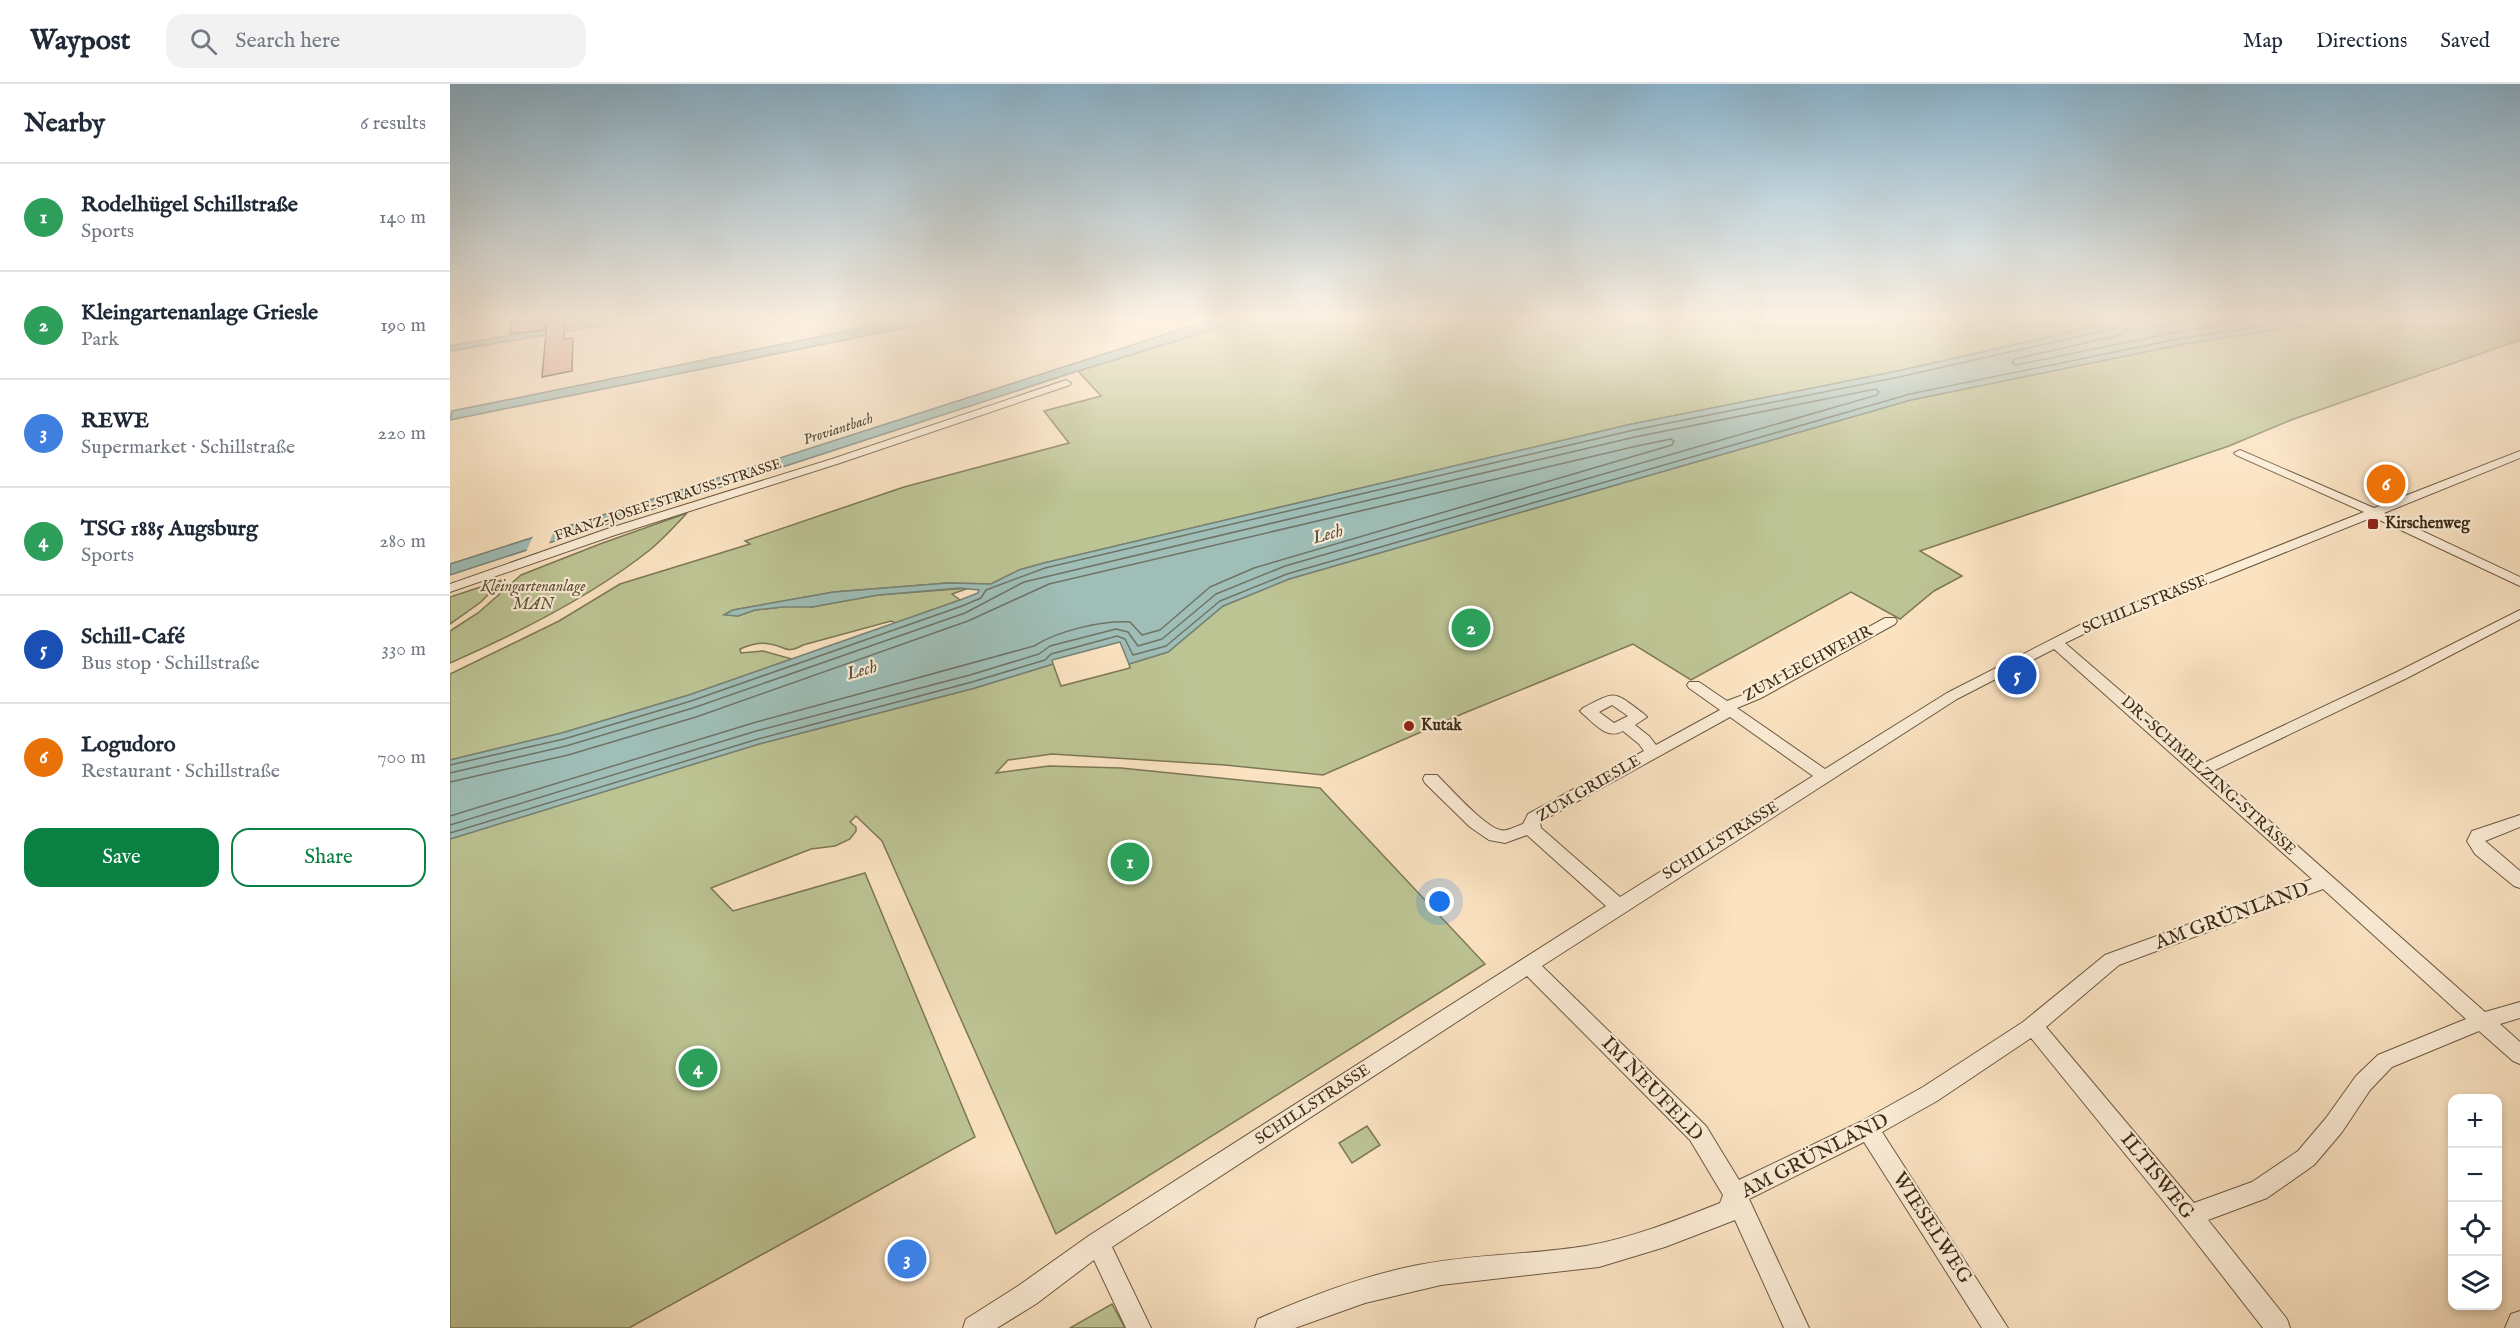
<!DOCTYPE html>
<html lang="en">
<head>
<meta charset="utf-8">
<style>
  body { margin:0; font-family:"IM FELL English",serif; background:#f2f2f3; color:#1f2937 }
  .controls { position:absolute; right:18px; bottom:18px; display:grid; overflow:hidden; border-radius:12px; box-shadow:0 3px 9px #0003 }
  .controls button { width:54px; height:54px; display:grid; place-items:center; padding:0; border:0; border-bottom:2px solid #e0e1e3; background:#fff; color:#1f2937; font:30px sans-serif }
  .you { position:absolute; left:990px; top:818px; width:21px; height:21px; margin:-15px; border:4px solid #fff; border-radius:50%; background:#1a73e8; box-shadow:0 0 0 9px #1a73e833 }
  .badge { display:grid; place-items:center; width:39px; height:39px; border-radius:50%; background:#0b8043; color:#fff; font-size:20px; font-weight:700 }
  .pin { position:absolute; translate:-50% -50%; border:3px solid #fff; box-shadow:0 2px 6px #0006 }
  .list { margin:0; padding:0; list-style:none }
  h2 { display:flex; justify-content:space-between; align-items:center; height:78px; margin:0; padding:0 24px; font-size:26px }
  h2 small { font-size:20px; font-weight:400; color:#747a83 }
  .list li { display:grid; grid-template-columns:39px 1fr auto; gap:18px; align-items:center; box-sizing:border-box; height:108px; padding:0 24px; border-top:2px solid #e0e1e3 }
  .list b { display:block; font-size:22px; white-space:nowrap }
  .list p { margin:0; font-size:20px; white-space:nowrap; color:#747a83 }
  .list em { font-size:20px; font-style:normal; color:#747a83 }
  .actions { display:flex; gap:12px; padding:18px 24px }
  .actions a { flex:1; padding:14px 0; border:2px solid #0b8043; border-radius:18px; text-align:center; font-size:21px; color:#0b8043 }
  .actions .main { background:#0b8043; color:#fff }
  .icon { flex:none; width:33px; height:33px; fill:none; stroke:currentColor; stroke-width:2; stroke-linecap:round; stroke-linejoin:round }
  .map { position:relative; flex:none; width:2070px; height:1244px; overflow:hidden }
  header { display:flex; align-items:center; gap:36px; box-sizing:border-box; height:84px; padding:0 30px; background:#fff; border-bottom:2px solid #e0e1e3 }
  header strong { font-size:28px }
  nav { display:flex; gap:33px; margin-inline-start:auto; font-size:21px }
  .search { width:420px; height:54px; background:#f2f2f3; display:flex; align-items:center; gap:15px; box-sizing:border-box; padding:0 21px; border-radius:18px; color:#747a83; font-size:22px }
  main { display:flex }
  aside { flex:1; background:#fff }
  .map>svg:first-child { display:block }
  .green { fill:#bdc494; stroke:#7d7855; stroke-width:1.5 }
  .water { fill:#9fbeb7; stroke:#788377; stroke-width:1.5 }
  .pier { fill:#fbe3c2 }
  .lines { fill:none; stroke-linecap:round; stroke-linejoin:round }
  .shore { stroke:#6e7466; stroke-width:1.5 }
  .canal { fill:#9fbeb7; fill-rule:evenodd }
  .building { fill:#dda18a; stroke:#3d2b16; stroke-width:1.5 }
  .street-casing { stroke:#6c5941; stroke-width:2 }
  .street { fill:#fcedd7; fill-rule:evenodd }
  .poi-dot { fill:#8f2418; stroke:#fcedd7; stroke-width:2 }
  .labels { text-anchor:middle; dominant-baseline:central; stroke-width:4.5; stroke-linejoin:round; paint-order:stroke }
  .far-street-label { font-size:14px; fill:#3d2b16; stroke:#fcedd7 }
  .far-water-label { font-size:15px; font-style:italic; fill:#56503e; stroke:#fcedd7 }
  .poi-label { font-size:16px; font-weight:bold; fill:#3d2b16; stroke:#fcedd7; text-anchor:start }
  .park-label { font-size:16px; font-style:italic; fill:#5d5136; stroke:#fcedd7 }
  .street-label { font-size:16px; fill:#3d2b16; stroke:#fcedd7 }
  .water-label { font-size:18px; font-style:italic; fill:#56503e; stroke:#fcedd7 }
  .near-street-label { font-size:20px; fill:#3d2b16; stroke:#fcedd7 }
</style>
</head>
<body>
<header>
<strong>Waypost</strong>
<div class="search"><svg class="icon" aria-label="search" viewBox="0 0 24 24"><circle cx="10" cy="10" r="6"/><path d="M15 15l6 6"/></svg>Search here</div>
<nav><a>Map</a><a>Directions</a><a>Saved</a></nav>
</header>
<main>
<aside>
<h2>Nearby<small>6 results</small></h2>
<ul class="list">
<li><span class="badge" style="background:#2e9e5b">1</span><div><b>Rodelhügel Schillstraße</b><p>Sports</p></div><em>140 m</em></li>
<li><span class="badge" style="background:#2e9e5b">2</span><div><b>Kleingartenanlage Griesle</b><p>Park</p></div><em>190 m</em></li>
<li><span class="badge" style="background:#3f7fe0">3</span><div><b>REWE</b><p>Supermarket · Schillstraße</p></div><em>220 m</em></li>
<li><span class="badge" style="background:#2e9e5b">4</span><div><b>TSG 1885 Augsburg</b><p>Sports</p></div><em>280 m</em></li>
<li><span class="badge" style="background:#1a4fb4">5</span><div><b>Schill-Café</b><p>Bus stop · Schillstraße</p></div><em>330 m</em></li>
<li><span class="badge" style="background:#e8710a">6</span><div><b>Logudoro</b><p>Restaurant · Schillstraße</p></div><em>700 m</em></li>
</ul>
<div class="actions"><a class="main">Save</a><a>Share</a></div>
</aside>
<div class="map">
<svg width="2070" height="1244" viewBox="0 0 2070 1244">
  <rect width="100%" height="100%" fill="#fbe3c2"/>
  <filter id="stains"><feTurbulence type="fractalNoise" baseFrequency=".00333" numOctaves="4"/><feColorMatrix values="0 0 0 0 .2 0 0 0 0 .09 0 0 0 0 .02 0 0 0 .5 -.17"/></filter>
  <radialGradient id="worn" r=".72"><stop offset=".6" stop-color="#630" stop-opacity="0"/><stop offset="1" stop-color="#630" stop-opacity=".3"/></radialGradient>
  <g class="green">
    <path d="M797,235H1678L1448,287L1182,340L594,479L569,486L541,500L498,499L384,508L283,526L275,530L288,532L305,526L350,521L362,523L428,511L519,504L502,510L510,516L446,539L441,537L353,561C335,571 336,562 320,560C310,558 299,561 290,565L291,569L313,567L342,575L239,611L112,649L0,676V590L109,537L170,500L300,460L295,457L454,403L619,359L594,327L651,312L628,287Z"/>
    <path d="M1895,235H2070V256L1841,336L1779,362L1470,467L1512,492L1484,507L1450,535L1401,508L1241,596L1183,560L1012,630L873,691L775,681L602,670L558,676L546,689L599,682L671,684L870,704L1035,880L606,1150L432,757L406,732L400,738L406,743V747L400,755L385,762L361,765L261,804L283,827L415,789L525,1053L179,1244H0V755L309,660L525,604L603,580L611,602L680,584L679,580L718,568L773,522L839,495L1461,316L1734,260Z"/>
    <path d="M237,429C226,441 214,454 201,465C145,510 66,550 0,579V547L28,529L71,491L150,460Z"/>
    <path d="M52,496L31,518L0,540V513Z"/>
    <path d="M917,1042L930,1061L902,1079L889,1059Z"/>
    <path d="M662,1220L675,1244H620Z"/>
  </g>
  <g class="water">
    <path d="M147,235H174L148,242L0,267V262Z"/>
    <path d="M456,235H499L0,336L2,327Z"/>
    <path d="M763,235H797L628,287L0,491V480Z"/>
    <path d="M1678,235H1895L1734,260L1461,316L839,495L773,522L718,568L679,580L670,558L602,576L603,580L525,604L309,660L0,755V676L112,649L239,611L510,516L528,509L529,506L510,504L428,511L362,523H333L305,526L288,532L274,531L283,526L384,508L498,499L541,500L569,486L594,479L1182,340L1448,287Z"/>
  </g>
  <path class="pier" d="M105,443L98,463L75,470L84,450Z"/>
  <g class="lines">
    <g class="shore">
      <path d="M1680,235L1678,244L1670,251L1565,275L1562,279L1566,281L1732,247L1808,235"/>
      <path d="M1689,235L1688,244L1691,246L1749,235"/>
      <path d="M0,681L114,655L241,617L512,522L531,514L536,506L595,484L1184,346L1449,293L1666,244L1671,241L1672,235"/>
      <path d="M0,689L116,662L243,624L515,529L574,498L1185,353L1426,305L1429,308L1427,311L835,482L766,510L712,555L688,562L678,548L666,545L600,562L589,570L520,591L306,647L0,741"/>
      <path d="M0,698L118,671L246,633L518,537L599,500L1187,362L1221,355L1224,357L1222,361L804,484L760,503L710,546L692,551L680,538C653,536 607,547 584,562L303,639L0,732"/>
      <path d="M0,749L308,655L522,598L595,576L601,570L667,552L675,555L683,571L716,562L770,517L837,490L1460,310L1733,254L1856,235"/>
    </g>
    <path class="canal" d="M162,235H187L150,241L146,239Z"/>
  </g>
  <g class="building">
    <path d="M62,235H96L95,246L60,250Z"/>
    <path d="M115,235L114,255L123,254L122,287L92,293L97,237Z"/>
  </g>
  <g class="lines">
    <defs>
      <g id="street">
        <path d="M616,296L621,299L620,301L390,379L165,451L0,508V500L157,445L382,375Z"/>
        <path d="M1790,366L1924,424L2070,367V374L1934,429L2070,493V502L1923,433L1644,545L1615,559L1754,679L1947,588L2070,526V535L1957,594L1763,687L2035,928L2070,918V934L2050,940L2070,958V980L2063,977L2029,947L1942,983L1920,1006L1892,1048L1864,1081L1817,1114L1758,1136L1837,1235L1840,1244H1813L1732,1140L1581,954L1487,1017L1432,1048L1558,1244H1532L1414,1058L1299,1115L1359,1244H1334L1285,1136L1215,1163L1149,1183L991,1201L915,1219L845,1244H805L808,1235C860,1212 912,1192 968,1181C1024,1170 1080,1171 1136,1162C1182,1154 1227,1136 1270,1119L1273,1111L1240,1056L1077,892L662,1163L701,1244H676L644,1176L586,1220L547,1244H513L516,1235L568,1202L640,1151L1156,822L1077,751L1055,759L1039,756L1020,743L975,699L973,695L975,691H987C1000,704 1034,742 1050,746C1057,748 1066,742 1073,740L1078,730L1194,667L1189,660L1173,647C1157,656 1145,640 1133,630L1130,627L1133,624C1167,606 1163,607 1194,630L1197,633L1185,641L1199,652L1206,661L1270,626L1239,604L1237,601L1239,598H1249L1277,617L1301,608L1435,534H1445L1447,537L1445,540L1311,614L1287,624L1375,685L1497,609L1634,539L1914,428L1786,371L1784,369ZM1604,565L1862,795L1655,871L1573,938L1473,1003L1410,1038L1289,1096L1256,1042L1092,882L1507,615ZM1162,621L1178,632L1164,639L1149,628ZM1280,633L1363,692L1170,813L1091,744L1090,738ZM1873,805L2016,935L1928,971L1906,992L1876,1034L1848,1067L1802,1098L1744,1119L1596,943L1669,881Z"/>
        <path d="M2070,731V743L2035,757L2070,787V804L2064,802L2025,770L2017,757L2022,747Z"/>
        <path d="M2070,1227V1244H2055L2061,1230Z"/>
      </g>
    </defs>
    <use href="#street" class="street-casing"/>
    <use href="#street" class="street"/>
  </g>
  <linearGradient id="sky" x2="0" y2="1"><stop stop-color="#8bb8d4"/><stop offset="0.57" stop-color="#fdf2e4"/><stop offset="1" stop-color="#fdf2e4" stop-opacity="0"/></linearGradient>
  <rect width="2070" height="409" fill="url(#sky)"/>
  <g class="poi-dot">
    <rect x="1917" y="434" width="12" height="12" rx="3"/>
    <circle cx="959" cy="642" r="6"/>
  </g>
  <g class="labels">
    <g class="far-street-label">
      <text transform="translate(218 416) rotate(-18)">FRANZ-JOSEF-STRAUSS-STRASSE</text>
    </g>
    <g class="far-water-label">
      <text transform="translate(388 345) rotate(-18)">Proviantbach</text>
    </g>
    <g class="poi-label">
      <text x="1935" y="440">Kirschenweg</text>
      <text x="971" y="642">Kutak</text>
    </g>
    <g class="park-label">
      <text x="83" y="503">Kleingartenanlage<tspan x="83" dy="18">MAN</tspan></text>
    </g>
    <g class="street-label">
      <text transform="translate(1695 521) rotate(-22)">SCHILLSTRASSE</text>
      <text transform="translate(1358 580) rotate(-28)">ZUM LECHWEHR</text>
      <text transform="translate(1758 692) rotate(42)">DR.-SCHMELZING-STRASSE</text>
      <text transform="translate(1139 705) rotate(-30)">ZUM GRIESLE</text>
      <text transform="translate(1271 757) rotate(-32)">SCHILLSTRASSE</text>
      <text transform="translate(863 1021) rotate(-33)">SCHILLSTRASSE</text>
    </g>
    <g class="water-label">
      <text transform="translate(878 451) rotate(-16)">Lech</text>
      <text transform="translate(412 587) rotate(-16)">Lech</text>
    </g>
    <g class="near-street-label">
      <text transform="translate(1782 832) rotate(-20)">AM GRÜNLAND</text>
      <text transform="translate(1202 1005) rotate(46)">IM NEUFELD</text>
      <text transform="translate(1365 1072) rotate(-27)">AM GRÜNLAND</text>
      <text transform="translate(1707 1092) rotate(51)">ILTISWEG</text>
      <text transform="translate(1482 1144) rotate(57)">WIESELWEG</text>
    </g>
  </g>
  <rect width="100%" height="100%" filter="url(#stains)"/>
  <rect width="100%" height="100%" fill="url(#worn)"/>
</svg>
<div class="controls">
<button>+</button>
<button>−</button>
<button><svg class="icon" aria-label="locate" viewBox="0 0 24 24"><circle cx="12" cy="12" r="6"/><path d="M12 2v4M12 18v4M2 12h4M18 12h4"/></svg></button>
<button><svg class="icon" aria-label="layers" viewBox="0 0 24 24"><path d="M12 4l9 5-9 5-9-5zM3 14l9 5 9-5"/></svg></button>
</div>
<div class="you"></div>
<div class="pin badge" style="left:680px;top:778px;background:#2e9e5b">1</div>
<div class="pin badge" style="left:1021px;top:544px;background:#2e9e5b">2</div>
<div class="pin badge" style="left:457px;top:1175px;background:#3f7fe0">3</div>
<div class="pin badge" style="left:248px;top:984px;background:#2e9e5b">4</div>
<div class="pin badge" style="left:1567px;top:591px;background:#1a4fb4">5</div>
<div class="pin badge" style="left:1936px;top:400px;background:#e8710a">6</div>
</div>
</main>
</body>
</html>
